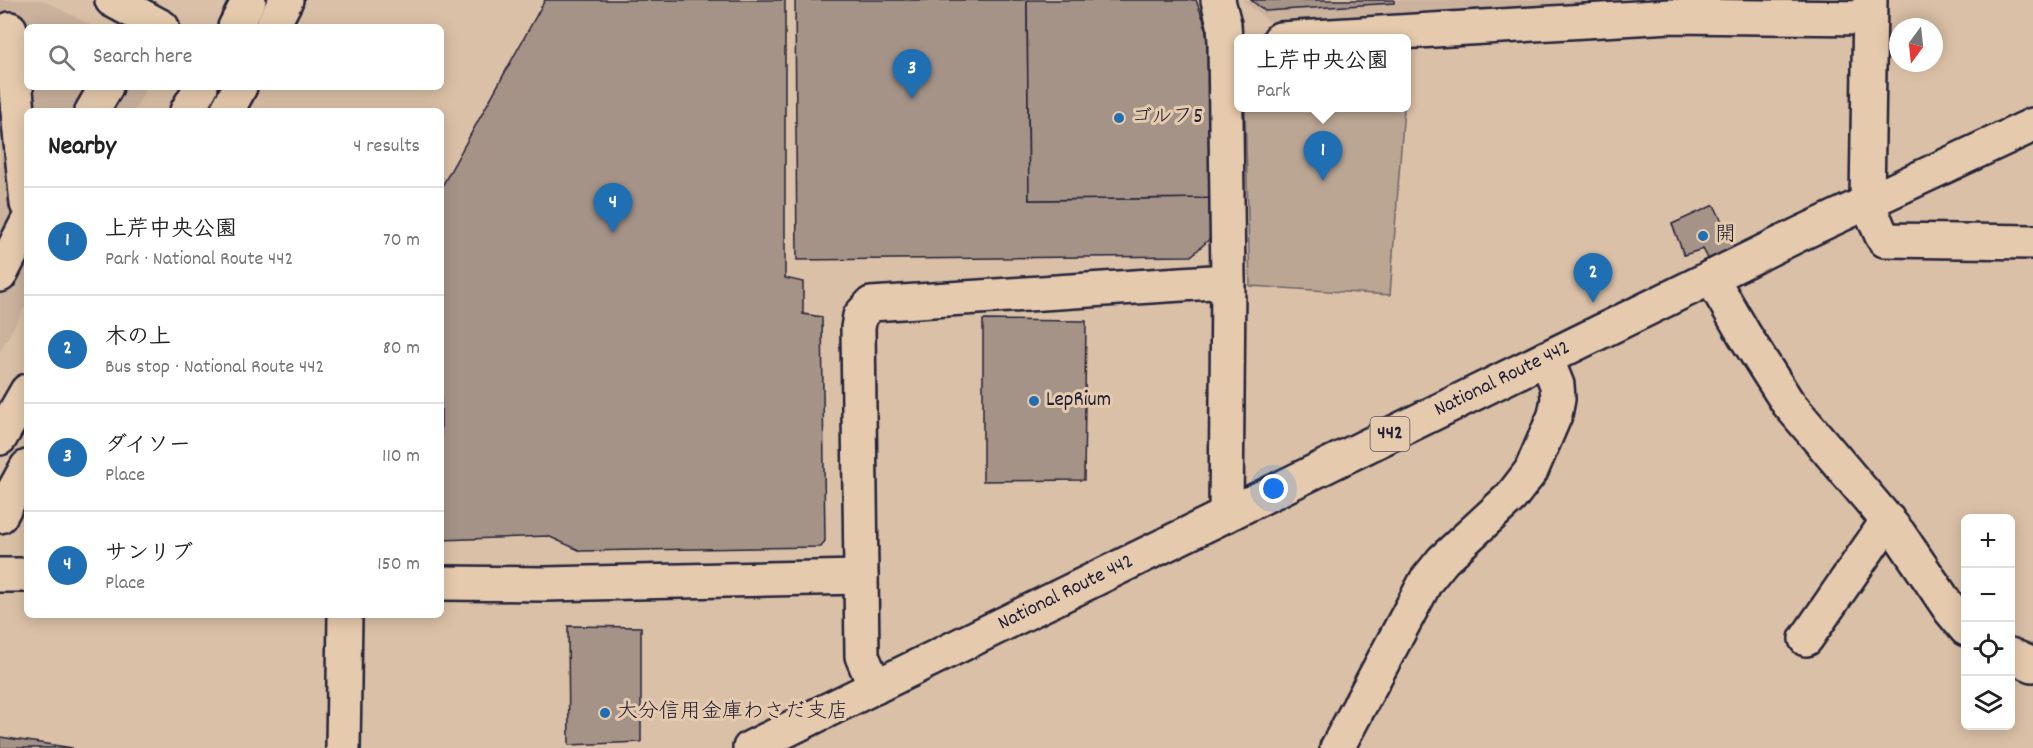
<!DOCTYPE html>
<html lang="en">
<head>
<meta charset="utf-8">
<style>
  body { margin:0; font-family:Dekko,"Klee One",sans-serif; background:#f2f2f2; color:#222 }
  .controls { position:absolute; right:18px; bottom:18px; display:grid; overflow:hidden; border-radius:9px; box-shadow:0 3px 15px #0003 }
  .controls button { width:54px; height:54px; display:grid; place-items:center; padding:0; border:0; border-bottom:2px solid #e0e0e0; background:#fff; color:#222; font:30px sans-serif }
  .compass { position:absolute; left:1889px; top:18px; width:54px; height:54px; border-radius:50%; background:#fff; box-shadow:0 3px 15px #0003; rotate:195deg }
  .you { position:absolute; left:1274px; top:489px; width:21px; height:21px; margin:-15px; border:4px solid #fff; border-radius:50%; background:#1a73e8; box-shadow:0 0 0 9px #1a73e833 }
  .badge { display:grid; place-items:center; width:39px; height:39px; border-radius:50%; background:#1f6fb2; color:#fff; font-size:20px; font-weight:700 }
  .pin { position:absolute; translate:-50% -50px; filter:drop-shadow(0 2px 3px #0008) }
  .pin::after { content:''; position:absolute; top:32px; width:21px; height:18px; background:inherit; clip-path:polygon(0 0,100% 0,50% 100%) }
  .popup { position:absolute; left:1234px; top:34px; width:177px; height:78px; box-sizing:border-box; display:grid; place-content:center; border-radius:9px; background:#fff; filter:drop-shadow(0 2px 4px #0005); font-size:20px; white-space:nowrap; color:#767676 }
  .popup b { font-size:22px; color:#222 }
  .popup::after { content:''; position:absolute; left:50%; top:100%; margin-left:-12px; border:12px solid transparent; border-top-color:#fff }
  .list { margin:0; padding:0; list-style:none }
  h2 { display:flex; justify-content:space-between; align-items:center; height:78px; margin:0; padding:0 24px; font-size:26px }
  h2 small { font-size:20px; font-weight:400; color:#767676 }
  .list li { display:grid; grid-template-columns:39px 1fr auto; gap:18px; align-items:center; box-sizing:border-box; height:108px; padding:0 24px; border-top:2px solid #e0e0e0 }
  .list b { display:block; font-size:22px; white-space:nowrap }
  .list p { margin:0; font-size:20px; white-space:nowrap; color:#767676 }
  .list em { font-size:20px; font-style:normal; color:#767676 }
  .icon { flex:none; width:33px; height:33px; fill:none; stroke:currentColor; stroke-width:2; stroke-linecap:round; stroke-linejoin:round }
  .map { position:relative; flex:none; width:2033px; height:748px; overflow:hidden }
  .search { position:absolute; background:#fff; box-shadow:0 3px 15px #0003; left:24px; top:24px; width:420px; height:66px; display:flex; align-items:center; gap:15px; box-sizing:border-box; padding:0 21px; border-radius:9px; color:#767676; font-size:22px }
  .panel { position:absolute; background:#fff; box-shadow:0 3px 15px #0003; left:24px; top:108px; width:420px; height:510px; border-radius:9px }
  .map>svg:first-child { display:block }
  .built { fill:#cab29d }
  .green { fill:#bba694; stroke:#6e6468; stroke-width:1.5 }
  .building { fill:#a69388; stroke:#22223b; stroke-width:1.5 }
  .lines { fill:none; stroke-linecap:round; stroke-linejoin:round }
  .minor-casing { stroke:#22223b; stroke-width:38 }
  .highway-casing { stroke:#22223b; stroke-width:38 }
  .minor { stroke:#e6caad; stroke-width:33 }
  .highway { stroke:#e6caad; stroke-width:33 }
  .poi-dot { fill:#1f6fb2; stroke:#e6caad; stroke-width:2 }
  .labels { text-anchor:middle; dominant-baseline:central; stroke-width:6; stroke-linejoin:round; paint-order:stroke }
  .shield { fill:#e6caad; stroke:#5d545d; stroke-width:1.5 }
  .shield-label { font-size:20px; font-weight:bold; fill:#22223b }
  .poi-label { font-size:21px; fill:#22223b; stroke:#e6caad; text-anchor:start }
  .street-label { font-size:21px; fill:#22223b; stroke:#e6caad }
</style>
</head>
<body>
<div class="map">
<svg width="2033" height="748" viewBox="0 0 2033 748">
  <rect width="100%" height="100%" fill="#dac0a6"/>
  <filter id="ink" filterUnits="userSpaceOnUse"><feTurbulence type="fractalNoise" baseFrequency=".0167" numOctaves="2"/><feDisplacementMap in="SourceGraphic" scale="12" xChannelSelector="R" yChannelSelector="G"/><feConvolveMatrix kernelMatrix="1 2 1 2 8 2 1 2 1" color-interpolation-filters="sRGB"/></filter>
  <g filter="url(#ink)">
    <g class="built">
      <path d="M0,0H43L94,27H27V87H147L134,111H27V303L0,352Z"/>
      <path d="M1242,0H1683L1270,22Z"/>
    </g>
    <path class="green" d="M1245,108H1404L1390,295L1250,286Z"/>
    <g class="building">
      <path d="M545,0H785V278L803,282V314L822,317L825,541L821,547L581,551L548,536L441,540V188Z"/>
      <path d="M795,0H1027L1029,200L1211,198L1213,236L1191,256L797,260Z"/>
      <path d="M1027,0H1196L1204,21L1207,38L1211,198L1029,200Z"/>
      <path d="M1251,0H1394V3L1265,11Z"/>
      <path d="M1714,205L1741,261L1716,273L1703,249L1684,255L1672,224Z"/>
      <path d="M983,320L1086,321L1084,480L983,481Z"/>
      <path d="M568,626L641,627V742L569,745Z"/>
      <path d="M0,737L73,748H0Z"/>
    </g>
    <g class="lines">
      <defs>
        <g id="minor">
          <path d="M112,0L162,27"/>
          <path d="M1218,0L1224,24L1225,42L1228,281L1226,515"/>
          <path d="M1870,0L1867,202L1882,236L1885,240L2033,242"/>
          <path d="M10,29L27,204"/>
          <path d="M1280,39L1671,16L1869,18"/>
          <path d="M92,111L106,87"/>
          <path d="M0,275L27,223"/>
          <path d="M1711,277L1744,334L1788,403L1899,534L1951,611L1966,629"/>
          <path d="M0,575H27"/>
          <path d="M441,583L545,584L861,577"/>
          <path d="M1806,639L1888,520"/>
          <path d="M2010,655L2033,665"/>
          <path d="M875,687L862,656L858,328L860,316L871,304L1228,281"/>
          <path d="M343,748L345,615"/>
          <path d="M1337,748L1426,581L1443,560L1511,497L1531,471L1555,415L1558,399L1557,385L1546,358"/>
        </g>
        <g id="highway">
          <path d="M235,27L249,0"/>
          <path d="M272,27L286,0"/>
          <path d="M187,111L201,87"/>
          <path d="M227,111L240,87"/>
          <path d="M0,438L27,391"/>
          <path d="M0,516L27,467"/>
          <path id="s1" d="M750,748L1802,233L2033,125"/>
        </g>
      </defs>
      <use href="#minor" class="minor-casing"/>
      <use href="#highway" class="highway-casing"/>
      <use href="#minor" class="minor"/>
      <use href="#highway" class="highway"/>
    </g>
  </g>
  <g class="poi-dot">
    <circle cx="1119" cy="118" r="6"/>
    <circle cx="1703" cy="236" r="6"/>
    <circle cx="1034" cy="401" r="6"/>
    <circle cx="605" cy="713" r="6"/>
  </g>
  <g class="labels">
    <rect class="shield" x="1370.5" y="417" width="39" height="34" rx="4.5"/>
    <g class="shield-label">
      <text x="1390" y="434">442</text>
    </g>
    <g class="poi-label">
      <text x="1131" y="118">ゴルフ5</text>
      <text x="1715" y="236">開</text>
      <text x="1046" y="401">LepRium</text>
      <text x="617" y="713">大分信用金庫わさだ支店</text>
    </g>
    <g class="street-label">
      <text stroke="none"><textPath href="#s1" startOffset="838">National Route 442</textPath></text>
      <text stroke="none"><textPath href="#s1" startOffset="352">National Route 442</textPath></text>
    </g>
  </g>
</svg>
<div class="controls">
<button>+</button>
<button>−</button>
<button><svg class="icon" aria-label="locate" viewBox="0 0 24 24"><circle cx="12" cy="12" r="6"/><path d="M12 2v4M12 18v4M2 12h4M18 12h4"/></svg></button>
<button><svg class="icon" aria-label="layers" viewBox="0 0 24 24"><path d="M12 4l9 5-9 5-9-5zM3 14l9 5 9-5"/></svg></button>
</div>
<svg class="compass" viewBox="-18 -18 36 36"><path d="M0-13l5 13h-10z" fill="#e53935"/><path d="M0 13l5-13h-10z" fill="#767676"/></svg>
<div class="you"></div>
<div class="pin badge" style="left:1323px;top:181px">1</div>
<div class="popup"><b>上芹中央公園</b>Park</div>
<div class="pin badge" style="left:1593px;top:303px">2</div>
<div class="pin badge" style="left:912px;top:99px">3</div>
<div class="pin badge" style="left:613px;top:233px">4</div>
<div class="search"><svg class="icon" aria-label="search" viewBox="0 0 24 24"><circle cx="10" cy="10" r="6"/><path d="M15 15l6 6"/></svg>Search here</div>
<section class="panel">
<h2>Nearby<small>4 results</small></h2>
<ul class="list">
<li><span class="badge">1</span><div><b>上芹中央公園</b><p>Park · National Route 442</p></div><em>70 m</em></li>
<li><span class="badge">2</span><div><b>木の上</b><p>Bus stop · National Route 442</p></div><em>80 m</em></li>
<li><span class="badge">3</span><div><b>ダイソー</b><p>Place</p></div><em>110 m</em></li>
<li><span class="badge">4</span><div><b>サンリブ</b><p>Place</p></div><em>150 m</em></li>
</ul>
</section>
</div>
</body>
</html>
